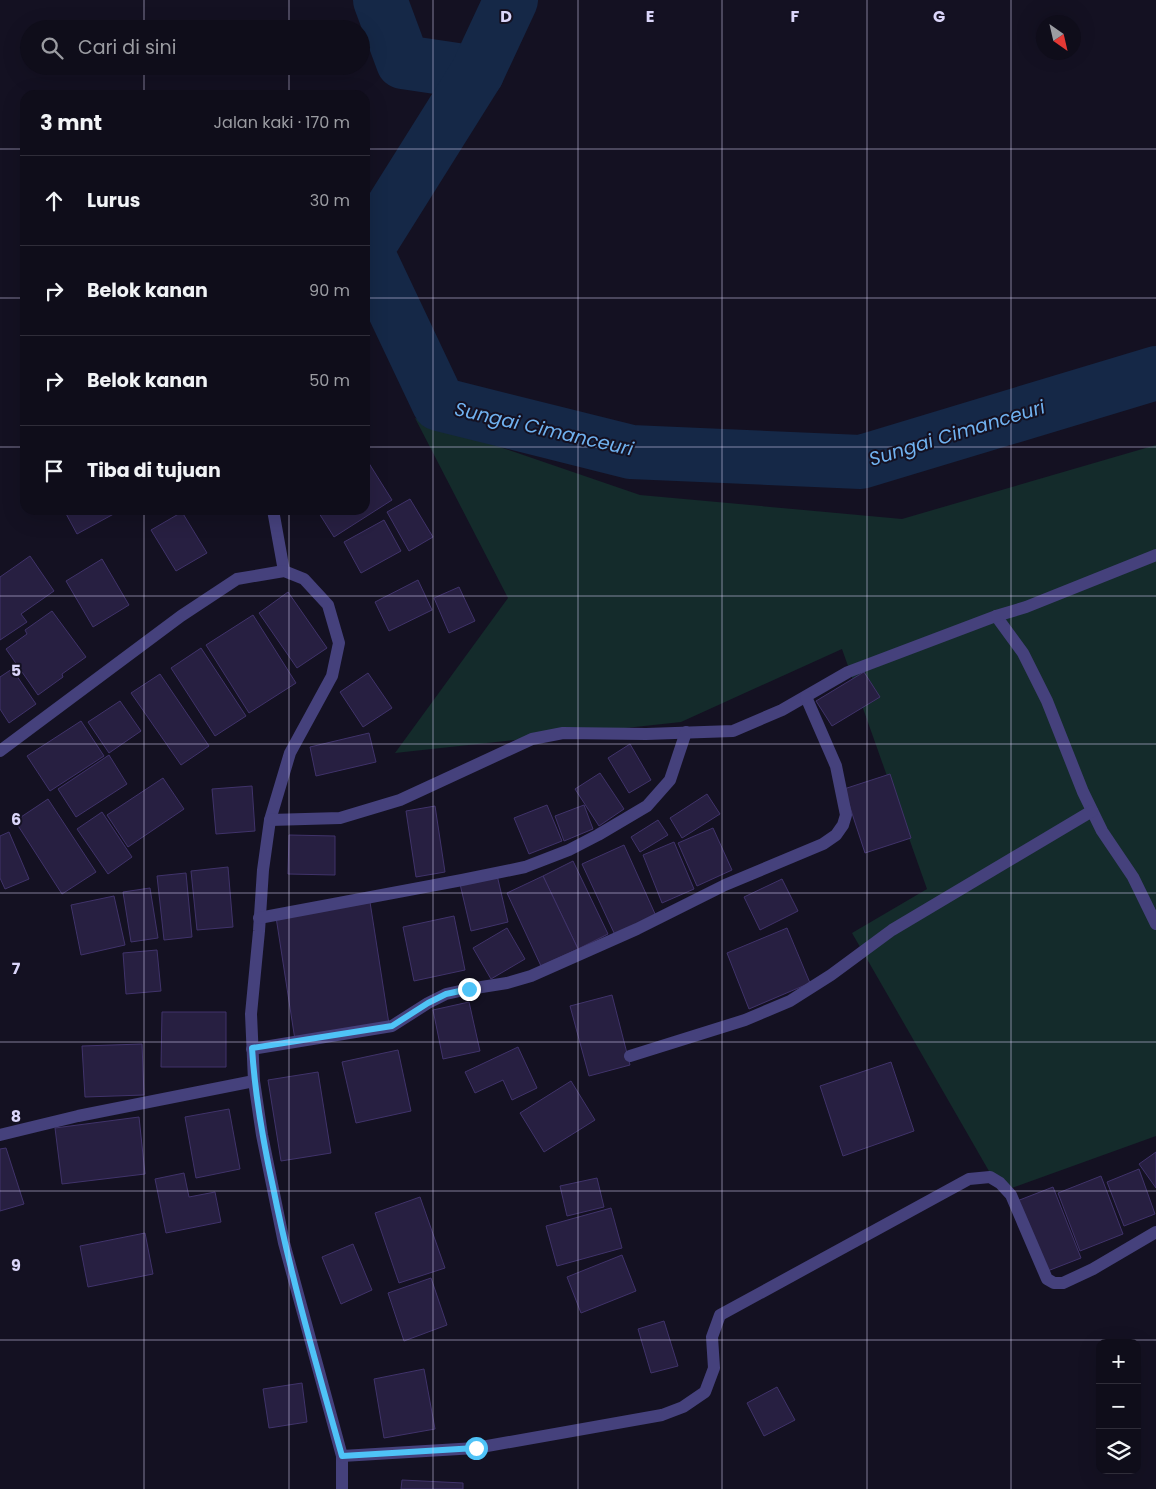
<!DOCTYPE html>
<html lang="id">
<head>
<meta charset="utf-8">
<style>
  body { margin:0; font-family:Poppins,sans-serif; background:#181623; color:#f1f3f6 }
  .controls { position:absolute; right:15px; bottom:15px; display:grid; overflow:hidden; border-radius:10px; box-shadow:0 5px 20px #0002 }
  .controls button { width:45px; height:45px; display:grid; place-items:center; padding:0; border:0; border-bottom:1px solid #2f2d39; background:#0f0d1a; color:#f1f3f6; font:25px sans-serif }
  .compass { position:absolute; left:1036px; top:15px; width:45px; height:45px; border-radius:50%; background:#0f0d1a; box-shadow:0 5px 20px #0002; rotate:146deg }
  .stop { position:absolute; width:15px; height:15px; margin:-11px; border:4px solid #4fc3f7; border-radius:50%; background:#fff }
  .stop.end { background:#4fc3f7; border-color:#fff; box-shadow:0 1px 5px #0008 }
  .list { margin:0; padding:0; list-style:none }
  h2 { display:flex; justify-content:space-between; align-items:center; height:65px; margin:0; padding:0 20px; font-size:21px }
  h2 small { font-size:16px; font-weight:400; color:#9b9ca2 }
  .list li { display:grid; grid-template-columns:32px 1fr auto; gap:15px; align-items:center; box-sizing:border-box; height:90px; padding:0 20px; border-top:1px solid #2f2d39 }
  .list b { display:block; font-size:19px; white-space:nowrap }
  .list em { font-size:16px; font-style:normal; color:#9b9ca2 }
  .icon { flex:none; width:28px; height:28px; fill:none; stroke:currentColor; stroke-width:2; stroke-linecap:round; stroke-linejoin:round }
  .map { position:relative; flex:none; width:1156px; height:1489px; overflow:hidden }
  .search { position:absolute; background:#0f0d1a; box-shadow:0 5px 20px #0002; left:20px; top:20px; width:350px; height:55px; display:flex; align-items:center; gap:12px; box-sizing:border-box; padding:0 18px; border-radius:28px; color:#9b9ca2; font-size:19px }
  .panel { position:absolute; background:#0f0d1a; box-shadow:0 5px 20px #0002; left:20px; top:90px; width:350px; height:425px; border-radius:15px }
  .map>svg:first-child { display:block }
  .green { fill:#142b2b }
  .lines { fill:none; stroke-linecap:round; stroke-linejoin:round }
  .river { stroke:#152847; stroke-width:54 }
  .building { fill:#271f41; stroke:#40336a }
  .minor { stroke:#45417c; stroke-width:12 }
  .route { stroke:#4fc3f7; stroke-width:6 }
  .grid { fill:none; stroke:#dbd6fa; stroke-width:1; stroke-opacity:0.55 }
  .labels { text-anchor:middle; dominant-baseline:central; stroke-width:4; stroke-linejoin:round; paint-order:stroke }
  .water-label { font-size:19px; font-style:italic; fill:#70b1ef; stroke:#141122 }
  .grid-label { font-size:16px; text-anchor:middle; font-weight:bold; fill:#dbd6fa; stroke:#141122; stroke-width:4; stroke-linejoin:round; paint-order:stroke }
</style>
</head>
<body>
<div class="map">
<svg width="1156" height="1489" viewBox="0 0 1156 1489">
  <rect width="100%" height="100%" fill="#141122"/>
  <path class="green" d="M415,418L640,495L902,519L1156,445V1136L1001,1192L852,933L927,889L842,649L681,722L395,753L508,598Z"/>
  <g class="lines">
    <g class="river">
      <path d="M380,0L403,62L477,73"/>
      <path d="M511,0L477,73L366,250L439,404L631,452L861,462L1156,373"/>
    </g>
  </g>
  <g class="building">
    <path d="M365,457L392,500L334,537L317,510H365Z"/>
    <path d="M410,499L433,537L409,551L387,512Z"/>
    <path d="M64,510H121L77,534Z"/>
    <path d="M182,512L207,553L176,571L151,530Z"/>
    <path d="M384,520L401,551L361,573L344,542Z"/>
    <path d="M30,556L54,591L21,614L27,622L0,640V577Z"/>
    <path d="M102,559L129,605L93,627L66,581Z"/>
    <path d="M418,580L432,610L389,631L375,602Z"/>
    <path d="M459,587L475,621L449,633L434,598Z"/>
    <path d="M288,592L327,648L297,668L259,613Z"/>
    <path d="M52,611L86,657L62,674L63,677L38,695L6,649L27,634L25,630Z"/>
    <path d="M253,615L296,683L249,713L206,645Z"/>
    <path d="M201,648L246,716L215,736L171,668Z"/>
    <path d="M12,669L36,704L9,723L0,709V677Z"/>
    <path d="M864,672L880,697L832,726L816,701Z"/>
    <path d="M368,673L392,708L363,727L340,692Z"/>
    <path d="M160,674L209,746L181,765L131,693Z"/>
    <path d="M120,701L141,731L109,753L88,722Z"/>
    <path d="M81,721L104,756L50,791L27,756Z"/>
    <path d="M369,733L376,762L316,776L310,747Z"/>
    <path d="M630,744L651,780L629,793L608,758Z"/>
    <path d="M109,755L127,784L76,817L58,789Z"/>
    <path d="M600,773L624,809L599,826L575,789Z"/>
    <path d="M890,774L911,838L865,853L844,789Z"/>
    <path d="M163,778L184,809L128,847L107,815Z"/>
    <path d="M252,786L255,831L216,834L212,789Z"/>
    <path d="M707,794L720,814L682,838L670,818Z"/>
    <path d="M48,799L96,872L62,894L15,821Z"/>
    <path d="M547,805L562,841L529,854L514,818Z"/>
    <path d="M584,805L593,829L564,841L555,816Z"/>
    <path d="M435,806L445,872L416,877L406,811Z"/>
    <path d="M102,812L132,857L108,874L77,829Z"/>
    <path d="M658,820L668,835L640,852L631,837Z"/>
    <path d="M713,828L732,870L697,886L678,843Z"/>
    <path d="M9,832L29,879L5,889L0,878V836Z"/>
    <path d="M289,835L335,836V875L288,874Z"/>
    <path d="M674,842L694,889L662,903L643,855Z"/>
    <path d="M624,845L656,916L615,935L582,864Z"/>
    <path d="M573,861L608,934L578,949L543,876Z"/>
    <path d="M228,867L233,927L197,930L191,871Z"/>
    <path d="M186,873L192,937L164,940L157,876Z"/>
    <path d="M497,875L508,922L471,931L460,884Z"/>
    <path d="M543,876L578,949L541,966L507,893Z"/>
    <path d="M782,879L798,911L760,930L744,897Z"/>
    <path d="M150,888L158,938L131,942L123,892Z"/>
    <path d="M114,896L125,945L81,955L71,905Z"/>
    <path d="M370,902L389,1024L295,1040L276,917Z"/>
    <path d="M454,916L465,970L414,981L403,927Z"/>
    <path d="M507,928L525,959L491,979L473,948Z"/>
    <path d="M787,928L810,983L749,1009L727,953Z"/>
    <path d="M157,950L161,991L126,994L123,953Z"/>
    <path d="M612,995L630,1065L589,1076L570,1006Z"/>
    <path d="M469,1002L480,1051L443,1059L433,1010Z"/>
    <path d="M162,1012H226V1067H161Z"/>
    <path d="M142,1044L144,1095L85,1097L82,1046Z"/>
    <path d="M518,1047L537,1088L512,1100L503,1080L475,1093L465,1072Z"/>
    <path d="M398,1050L411,1111L356,1123L342,1062Z"/>
    <path d="M891,1062L914,1131L843,1156L820,1086Z"/>
    <path d="M318,1072L331,1153L281,1161L268,1080Z"/>
    <path d="M571,1081L595,1120L544,1152L520,1113Z"/>
    <path d="M229,1109L240,1169L196,1178L185,1117Z"/>
    <path d="M139,1117L145,1174L62,1184L55,1128Z"/>
    <path d="M6,1148L24,1204L0,1211V1149Z"/>
    <path d="M1156,1152V1188L1139,1164Z"/>
    <path d="M1139,1169L1155,1214L1124,1226L1107,1182Z"/>
    <path d="M184,1173L189,1197L215,1192L221,1222L166,1233L155,1179Z"/>
    <path d="M1101,1176L1123,1234L1080,1251L1058,1193Z"/>
    <path d="M597,1178L604,1207L567,1216L560,1186Z"/>
    <path d="M1053,1187L1081,1258L1045,1272L1017,1201Z"/>
    <path d="M420,1197L445,1268L399,1283L375,1213Z"/>
    <path d="M611,1208L622,1248L557,1266L546,1226Z"/>
    <path d="M145,1233L153,1274L88,1287L80,1246Z"/>
    <path d="M353,1244L372,1290L341,1304L322,1257Z"/>
    <path d="M622,1255L636,1291L581,1313L567,1277Z"/>
    <path d="M431,1278L447,1325L404,1341L388,1293Z"/>
    <path d="M664,1321L678,1366L651,1373L638,1329Z"/>
    <path d="M424,1369L435,1429L384,1438L374,1379Z"/>
    <path d="M302,1383L307,1422L269,1428L263,1389Z"/>
    <path d="M777,1387L795,1420L764,1436L747,1403Z"/>
    <path d="M402,1480L463,1483V1489H401Z"/>
  </g>
  <g class="lines">
    <g class="minor">
      <path d="M273,510L284,571"/>
      <path d="M996,616L1023,653L1047,701L1083,792L1102,831L1133,877L1156,924"/>
      <path d="M0,751L181,616L237,579L284,571L304,579L328,605L339,643L332,676L290,753L270,820L263,870L259,931L251,1014L254,1081L262,1135L284,1243L342,1456V1489"/>
      <path d="M270,820L340,818L400,800L532,739L563,733L646,734L733,731L782,710L848,672L996,616L1026,607L1156,555"/>
      <path d="M259,918L462,880L525,867L569,850L598,835L647,806L670,780L686,732"/>
      <path d="M252,1049L392,1026L428,1003L446,994L469,989L507,983L531,976L637,929L725,885L823,844L836,835L843,825L846,815L836,766L806,697"/>
      <path d="M630,1056L745,1020L790,1001L831,975L892,930L1092,811"/>
      <path d="M0,1135L78,1116L254,1081"/>
      <path d="M342,1456L476,1448L662,1415L683,1407L705,1392L714,1368L712,1337L720,1315L969,1179L990,1177L1000,1183L1011,1195L1047,1279L1054,1283H1063L1093,1269L1156,1232"/>
    </g>
  </g>
  <g class="lines">
    <path class="route" d="M469,989L446,994L428,1003L392,1026L252,1048C255,1096 263,1141 273,1187C291,1278 317,1367 342,1456L476,1448"/>
  </g>
  <path class="grid" d="M144,0V29M289,0V29M433,0V1489M578,0V1489M722,0V1489M867,0V1489M1011,0V1489M144,66V95M289,66V95M0,149H25M365,149H1156M0,298H25M365,298H1156M0,447H25M365,447H1156M144,510V1489M289,510V1489M0,596H1156M0,744H1156M0,893H1156M0,1042H1156M0,1191H1156M0,1340H1156"/>
  <g class="labels">
    <g class="water-label">
      <text transform="translate(544 429) rotate(13)">Sungai Cimanceuri</text>
      <text transform="translate(957 433) rotate(-17)">Sungai Cimanceuri</text>
    </g>
  </g>
  <g class="grid-label">
    <text x="506" y="22">D</text>
    <text x="650" y="22">E</text>
    <text x="795" y="22">F</text>
    <text x="939" y="22">G</text>
    <text x="16" y="676">5</text>
    <text x="16" y="825">6</text>
    <text x="16" y="974">7</text>
    <text x="16" y="1122">8</text>
    <text x="16" y="1271">9</text>
  </g>
</svg>
<div class="controls">
<button>+</button>
<button>−</button>
<button><svg class="icon" aria-label="layers" viewBox="0 0 24 24"><path d="M12 4l9 5-9 5-9-5zM3 14l9 5 9-5"/></svg></button>
</div>
<svg class="compass" viewBox="-18 -18 36 36"><path d="M0-13l5 13h-10z" fill="#e53935"/><path d="M0 13l5-13h-10z" fill="#9b9ca2"/></svg>
<div class="stop" style="left:476px;top:1448px"></div>
<div class="stop end" style="left:469px;top:989px"></div>
<div class="search"><svg class="icon" aria-label="search" viewBox="0 0 24 24"><circle cx="10" cy="10" r="6"/><path d="M15 15l6 6"/></svg>Cari di sini</div>
<section class="panel">
<h2>3 mnt<small>Jalan kaki · 170 m</small></h2>
<ul class="list">
<li><svg class="icon" aria-label="ahead" viewBox="0 0 24 24"><path d="M12 20V5M6 11l6-6 6 6"/></svg><div><b>Lurus</b></div><em>30 m</em></li>
<li><svg class="icon" aria-label="right" viewBox="0 0 24 24"><path d="M7 20v-9h11M14 6l5 5-5 5"/></svg><div><b>Belok kanan</b></div><em>90 m</em></li>
<li><svg class="icon" aria-label="right" viewBox="0 0 24 24"><path d="M7 20v-9h11M14 6l5 5-5 5"/></svg><div><b>Belok kanan</b></div><em>50 m</em></li>
<li><svg class="icon" aria-label="arrive" viewBox="0 0 24 24"><path d="M6 21V4h12l-3 4 3 4H6"/></svg><div><b>Tiba di tujuan</b></div></li>
</ul>
</section>
</div>
</body>
</html>
